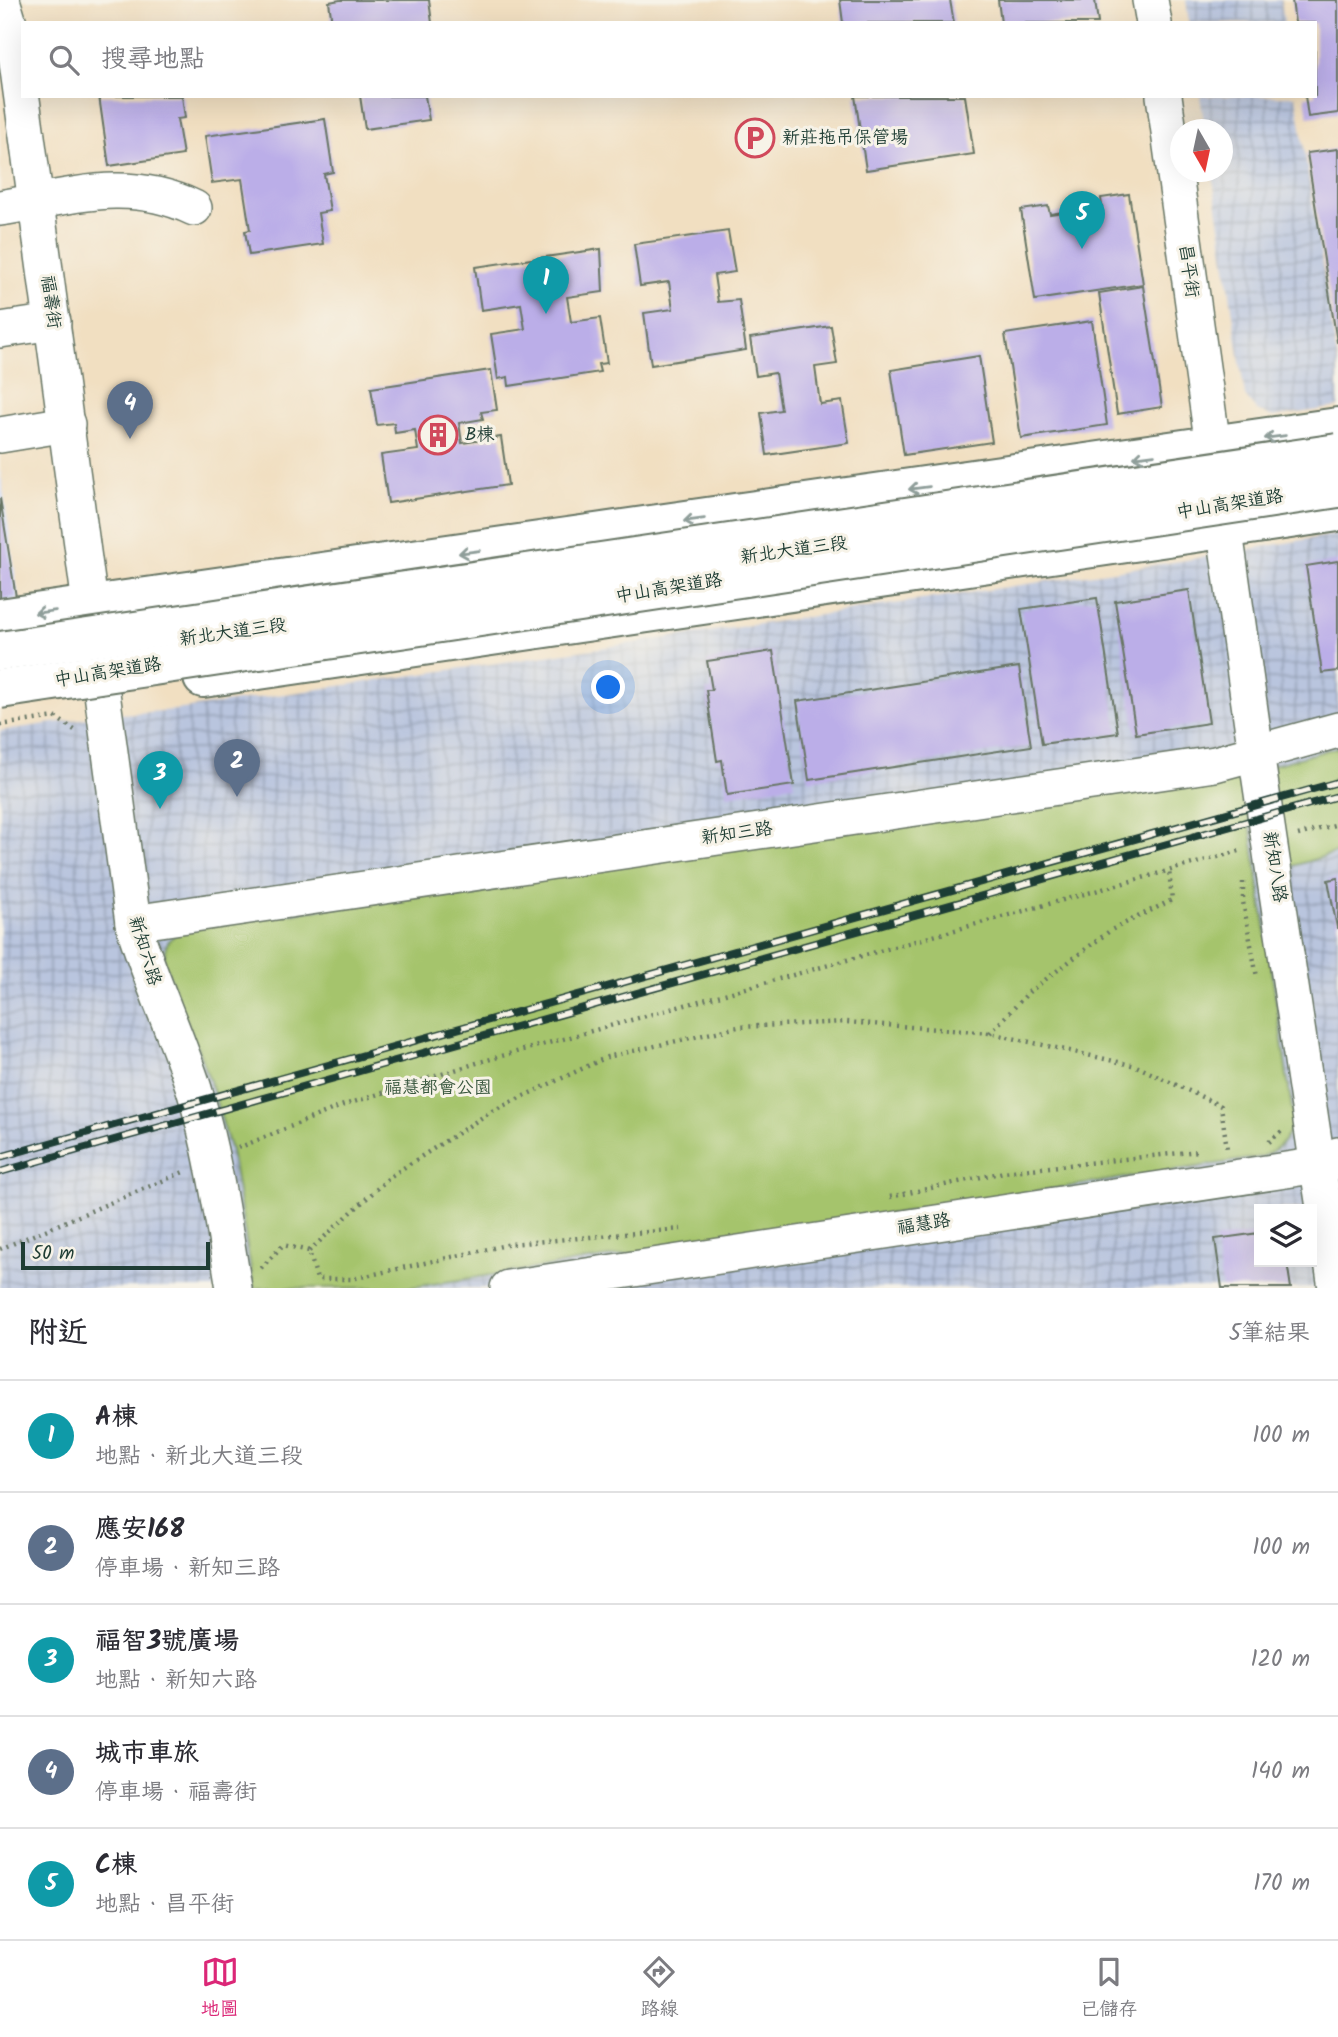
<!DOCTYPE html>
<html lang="zh-TW">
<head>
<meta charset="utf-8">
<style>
  body { margin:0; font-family:Kalam,"LXGW WenKai TC",sans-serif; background:#f7f7f7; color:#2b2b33 }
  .controls { position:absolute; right:21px; bottom:21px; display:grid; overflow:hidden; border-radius:0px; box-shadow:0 7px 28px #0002 }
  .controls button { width:63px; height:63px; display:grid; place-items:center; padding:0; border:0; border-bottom:2px solid #e1e1e2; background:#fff; color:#2b2b33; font:35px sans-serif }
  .compass { position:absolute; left:1170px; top:119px; width:63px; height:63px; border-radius:50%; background:#fff; box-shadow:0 7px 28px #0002; rotate:171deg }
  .scale { position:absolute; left:21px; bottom:18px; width:189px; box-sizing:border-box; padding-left:7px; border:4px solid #1f3d34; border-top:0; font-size:19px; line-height:24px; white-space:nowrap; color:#1f3d34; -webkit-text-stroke:5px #f7f3e8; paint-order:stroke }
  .you { position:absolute; left:609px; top:688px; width:24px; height:24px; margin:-18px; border:5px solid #fff; border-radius:50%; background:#1a73e8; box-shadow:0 0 0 10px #1a73e833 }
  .badge { display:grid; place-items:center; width:46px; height:46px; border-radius:50%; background:#db2777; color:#fff; font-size:23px; font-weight:700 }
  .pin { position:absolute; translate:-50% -58px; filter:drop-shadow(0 2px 4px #0008) }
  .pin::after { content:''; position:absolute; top:37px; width:24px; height:21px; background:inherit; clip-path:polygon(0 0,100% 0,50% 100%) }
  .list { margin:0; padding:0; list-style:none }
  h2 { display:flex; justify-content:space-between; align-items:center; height:91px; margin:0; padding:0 28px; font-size:30px }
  h2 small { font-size:23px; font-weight:400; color:#7c7c81 }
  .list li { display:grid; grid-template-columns:46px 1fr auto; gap:21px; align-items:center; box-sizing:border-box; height:112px; padding:0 28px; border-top:2px solid #e1e1e2 }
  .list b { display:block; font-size:26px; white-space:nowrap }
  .list p { margin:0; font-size:23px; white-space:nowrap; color:#7c7c81 }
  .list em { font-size:23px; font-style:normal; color:#7c7c81 }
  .icon { flex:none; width:38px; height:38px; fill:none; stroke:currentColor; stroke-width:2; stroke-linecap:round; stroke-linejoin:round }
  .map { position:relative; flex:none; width:1338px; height:1288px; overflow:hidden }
  .search { position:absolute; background:#fff; box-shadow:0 7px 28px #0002; left:21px; right:21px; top:21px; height:77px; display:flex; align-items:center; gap:18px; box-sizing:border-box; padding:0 24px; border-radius:0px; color:#7c7c81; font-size:26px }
  .sheet { height:651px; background:#fff }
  nav { display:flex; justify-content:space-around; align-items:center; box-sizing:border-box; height:98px; border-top:2px solid #e1e1e2; background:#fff; font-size:19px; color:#7c7c81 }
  nav a { display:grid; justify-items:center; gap:4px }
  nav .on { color:#db2777 }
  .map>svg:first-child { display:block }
  .built { fill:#cedbfa }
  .industrial { fill:url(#industrial-grid); fill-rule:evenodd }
  .park { fill:#a5c46c; stroke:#628050; stroke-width:2 }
  .building { fill:#bbaee8 }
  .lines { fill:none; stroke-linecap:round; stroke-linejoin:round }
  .minor-casing { stroke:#687665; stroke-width:38 }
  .major-casing { stroke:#687665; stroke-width:42 }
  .path { stroke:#687665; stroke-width:4.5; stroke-dasharray:2 5; stroke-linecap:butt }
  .minor { stroke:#fff; stroke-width:35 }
  .major { stroke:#fff; stroke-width:38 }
  .rail-casing { stroke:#1f3d34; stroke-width:8 }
  .rail { stroke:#f7f3e8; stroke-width:5; stroke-dasharray:16; stroke-linecap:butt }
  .highway-bridge-casing { stroke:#687665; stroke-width:42; stroke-linecap:butt }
  .highway-bridge { stroke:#fff; stroke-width:38 }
  .oneway { stroke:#8f9e9a }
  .labels { text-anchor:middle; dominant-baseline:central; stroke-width:6; stroke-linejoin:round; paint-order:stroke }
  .poi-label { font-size:18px; fill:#1f3d34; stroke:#f7f3e8; text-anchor:start }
  .street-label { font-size:18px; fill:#1f3d34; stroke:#f7f3e8 }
  .park-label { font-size:18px; fill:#3a583f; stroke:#f7f3e8 }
</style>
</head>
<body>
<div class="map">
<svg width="1338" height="1288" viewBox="0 0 1338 1288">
  <defs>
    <pattern id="industrial-grid" width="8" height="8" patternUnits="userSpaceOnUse" patternTransform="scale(1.75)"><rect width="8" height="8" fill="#b9c5de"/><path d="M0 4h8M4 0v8" fill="none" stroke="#96a1b5"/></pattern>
  </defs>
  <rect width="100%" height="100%" fill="#f7f3e8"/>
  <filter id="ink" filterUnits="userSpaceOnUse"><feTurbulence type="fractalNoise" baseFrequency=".0143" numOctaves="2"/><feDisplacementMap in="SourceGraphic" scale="14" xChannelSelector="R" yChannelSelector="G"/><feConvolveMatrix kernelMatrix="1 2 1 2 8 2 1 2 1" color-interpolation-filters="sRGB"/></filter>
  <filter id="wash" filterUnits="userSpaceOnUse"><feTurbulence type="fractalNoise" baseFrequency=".00686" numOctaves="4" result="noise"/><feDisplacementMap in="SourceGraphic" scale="28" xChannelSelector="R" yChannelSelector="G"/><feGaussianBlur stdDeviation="1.57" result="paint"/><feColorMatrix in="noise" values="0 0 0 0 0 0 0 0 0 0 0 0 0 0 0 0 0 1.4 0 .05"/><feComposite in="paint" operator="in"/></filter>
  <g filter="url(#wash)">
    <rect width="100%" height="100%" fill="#f1dfc1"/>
    <path class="built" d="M0,469L19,600L0,603Z"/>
    <g class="industrial">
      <path d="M1186,0H1281L1284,23H1189Z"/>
      <path d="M1200,96H1296L1338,364V407L1273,417L1257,411L1245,396L1212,172H1222V130L1205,129Z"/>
      <path d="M1338,534V1288H0V731L106,715L176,710L613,646L1180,561ZM1259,1209H1312V1262H1259Z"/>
    </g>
    <g class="park">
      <path d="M1338,747V852L1287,868L1270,766Z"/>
      <path d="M1219,775L1242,784L1246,797L1293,1116C1290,1139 1281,1148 1261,1157L407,1288H254L231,1151L210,1081L165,964C163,946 167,939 182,930Z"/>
    </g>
    <g id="blocks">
      <g class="building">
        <path d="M340,0H429L432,23H332L329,2Z"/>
        <path d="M840,0H950L954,23H843Z"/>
        <path d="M998,0H1095L1098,23H1001Z"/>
        <path d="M1292,0H1338V113L1308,117L1305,96H1315V23H1295Z"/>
        <path d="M99,96H182L185,118L177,119L183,155L109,166Z"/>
        <path d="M360,96H425L429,120L365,129Z"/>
        <path d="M855,96H965L974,154L866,170Z"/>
        <path d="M325,119L333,172L324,174L330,211L318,213L323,244L249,255L245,231L250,230L242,179L212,183L205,136Z"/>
        <path d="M1338,149V342H1337L1307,153Z"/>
        <path d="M1129,194L1143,284L1035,300L1021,210L1048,206L1050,214L1102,206L1101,198Z"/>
        <path d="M728,231L735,272L714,275L718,302L739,300L746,350L651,365L644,313L673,309L669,282L640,286L634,244Z"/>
        <path d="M601,249L603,292L567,297L571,322L600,318L607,363L598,364L600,372L509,386L508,377L498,379L491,334L525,329L521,304L481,310L475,267Z"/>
        <path d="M1143,286L1162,407L1117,414L1099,293Z"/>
        <path d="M1092,321L1107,425L1021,438L1005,334Z"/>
        <path d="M831,326L837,364L815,367L820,404L842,401L849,443L767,455L761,413L781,410L775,373L756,376L750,338Z"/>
        <path d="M979,356L992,442L904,455L891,370Z"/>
        <path d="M491,370L497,410L481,412L483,419L459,423L462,443L501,437L508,485L388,503L381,455L418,450L415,430L395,433L394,423L377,425L371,388Z"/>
        <path d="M0,498L16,597L0,599Z"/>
        <path d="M1338,561V671L1322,673L1306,566Z"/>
        <path d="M1189,590L1209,723L1136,734L1115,601Z"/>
        <path d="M1097,598L1118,733L1042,744L1021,609Z"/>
        <path d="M773,651L794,785L727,795L722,760L717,761L706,690H712L707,661Z"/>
        <path d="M1019,667L1031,746L809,780L797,701Z"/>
        <path d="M1338,878V928H1337L1328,880Z"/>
        <path d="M1259,1233V1262H1287L1291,1288H1222L1215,1239Z"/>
      </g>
    </g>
  </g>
  <g filter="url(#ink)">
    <use href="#blocks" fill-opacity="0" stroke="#687665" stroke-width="2"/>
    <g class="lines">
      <defs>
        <g id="minor">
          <path d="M2,0L14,40L133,923C150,980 176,1033 194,1089C214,1154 223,1221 234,1288"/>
          <path d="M1150,0L1154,23"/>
          <path d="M1164,96L1256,753L1336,1288"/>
          <path d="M0,208C69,197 128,176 194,208"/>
          <path d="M0,330L53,322"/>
          <path d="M0,435L67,424"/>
          <path d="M133,923L1215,764L1338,730"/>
          <path d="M508,1288L1319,1165L1338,1155"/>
        </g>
        <g id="major">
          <path d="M0,618L1338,427"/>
          <path d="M203,678L1338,512"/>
        </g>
      </defs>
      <use href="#minor" class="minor-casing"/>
      <use href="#major" class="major-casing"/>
      <g class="path">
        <path d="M0,725L55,717L76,731"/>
        <path d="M1298,835L1338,824"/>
        <path d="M1243,882V902L1257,977"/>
        <path d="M990,1033L1029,992L1111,930L1172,900L1169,870"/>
        <path d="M1269,1142L1283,1130"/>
        <path d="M238,1148L341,1106L480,1062L1243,850"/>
        <path d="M890,1197L1004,1172L1199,1151"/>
        <path d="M0,1249L186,1171"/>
        <path d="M309,1251L391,1176L492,1111L607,1057L738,1027L846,1022L990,1033L1136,1066L1221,1106L1227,1149"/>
        <path d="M261,1268L283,1245L309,1251L317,1279H352L511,1244L681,1229"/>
      </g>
      <use href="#minor" class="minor"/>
      <use href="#major" class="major"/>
      <defs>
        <g id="rail">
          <path d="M0,1157L1338,782"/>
          <path d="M0,1172L1338,796"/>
        </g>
      </defs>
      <use href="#rail" class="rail-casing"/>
      <use href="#rail" class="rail"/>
      <defs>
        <g id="highway-bridge">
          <path d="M0,651L1338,453"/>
          <path d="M0,689L1338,488"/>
        </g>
      </defs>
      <use href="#highway-bridge" class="highway-bridge-casing"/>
      <use href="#highway-bridge" class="highway-bridge"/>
    </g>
    <defs><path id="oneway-shaft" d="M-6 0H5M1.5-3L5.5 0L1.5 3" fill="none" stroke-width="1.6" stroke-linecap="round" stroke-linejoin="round" transform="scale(1.75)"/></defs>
    <g class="oneway">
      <use href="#oneway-shaft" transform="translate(1275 437) rotate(172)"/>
      <use href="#oneway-shaft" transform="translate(1144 456) rotate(172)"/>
      <use href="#oneway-shaft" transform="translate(919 488) rotate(172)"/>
      <use href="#oneway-shaft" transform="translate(694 520) rotate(172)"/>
      <use href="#oneway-shaft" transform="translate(469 552) rotate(172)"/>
      <use href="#oneway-shaft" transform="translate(45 612) rotate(172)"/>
    </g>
  </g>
  <defs>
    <symbol id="parking-ring" viewBox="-11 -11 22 22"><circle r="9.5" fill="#f7f3e8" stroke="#d1495b" stroke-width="1.5"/><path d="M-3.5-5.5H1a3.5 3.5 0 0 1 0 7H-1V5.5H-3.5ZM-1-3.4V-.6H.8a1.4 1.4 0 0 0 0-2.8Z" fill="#d1495b"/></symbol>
    <symbol id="building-ring" viewBox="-11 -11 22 22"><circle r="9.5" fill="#f7f3e8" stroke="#d1495b" stroke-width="1.5"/><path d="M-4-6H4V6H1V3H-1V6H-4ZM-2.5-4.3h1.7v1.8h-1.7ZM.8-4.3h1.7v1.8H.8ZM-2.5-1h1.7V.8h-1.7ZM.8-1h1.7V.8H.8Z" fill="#d1495b"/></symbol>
  </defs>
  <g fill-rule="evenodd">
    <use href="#parking-ring" x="733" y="116" width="44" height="44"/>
    <use href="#building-ring" x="416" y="413" width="44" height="44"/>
  </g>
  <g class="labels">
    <g class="poi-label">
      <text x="782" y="138">新莊拖吊保管場</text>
      <text x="465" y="435">B棟</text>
    </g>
    <g class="street-label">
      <text transform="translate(1188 271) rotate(82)">昌平街</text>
      <text transform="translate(50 302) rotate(82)">福壽街</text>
      <text transform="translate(1230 505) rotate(-9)">中山高架道路</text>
      <text transform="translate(794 551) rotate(-8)">新北大道三段</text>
      <text transform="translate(669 589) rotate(-9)">中山高架道路</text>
      <text transform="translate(233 633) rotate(-8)">新北大道三段</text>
      <text transform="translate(108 673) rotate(-9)">中山高架道路</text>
      <text transform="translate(737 834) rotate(-8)">新知三路</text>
      <text transform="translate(1274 867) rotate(81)">新知八路</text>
      <text transform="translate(144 951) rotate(73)">新知六路</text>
      <text transform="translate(924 1225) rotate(-9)">福慧路</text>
    </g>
    <g class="park-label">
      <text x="438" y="1088">福慧都會公園</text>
    </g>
  </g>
</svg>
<div class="controls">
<button><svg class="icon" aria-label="layers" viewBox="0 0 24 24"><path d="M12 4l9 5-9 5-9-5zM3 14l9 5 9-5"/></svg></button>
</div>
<svg class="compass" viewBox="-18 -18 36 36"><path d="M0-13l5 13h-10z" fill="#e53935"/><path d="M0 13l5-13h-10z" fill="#7c7c81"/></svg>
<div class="scale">50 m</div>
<div class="you"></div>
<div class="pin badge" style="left:546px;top:314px;background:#0f9aa8">1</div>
<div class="pin badge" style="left:237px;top:797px;background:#5c6f8a">2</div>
<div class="pin badge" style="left:160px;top:809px;background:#0f9aa8">3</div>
<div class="pin badge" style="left:130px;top:439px;background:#5c6f8a">4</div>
<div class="pin badge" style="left:1082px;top:249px;background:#0f9aa8">5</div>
<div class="search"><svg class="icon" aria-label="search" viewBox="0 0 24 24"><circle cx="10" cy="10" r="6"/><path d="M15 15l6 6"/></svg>搜尋地點</div>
</div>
<section class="sheet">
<h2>附近<small>5筆結果</small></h2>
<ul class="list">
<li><span class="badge" style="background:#0f9aa8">1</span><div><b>A棟</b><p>地點 · 新北大道三段</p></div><em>100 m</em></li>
<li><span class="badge" style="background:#5c6f8a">2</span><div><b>應安168</b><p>停車場 · 新知三路</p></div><em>100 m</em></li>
<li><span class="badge" style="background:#0f9aa8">3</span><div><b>福智3號廣場</b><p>地點 · 新知六路</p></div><em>120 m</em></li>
<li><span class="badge" style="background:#5c6f8a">4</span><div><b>城市車旅</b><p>停車場 · 福壽街</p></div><em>140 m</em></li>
<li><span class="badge" style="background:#0f9aa8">5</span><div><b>C棟</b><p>地點 · 昌平街</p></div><em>170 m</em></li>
</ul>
</section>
<nav>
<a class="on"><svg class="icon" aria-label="map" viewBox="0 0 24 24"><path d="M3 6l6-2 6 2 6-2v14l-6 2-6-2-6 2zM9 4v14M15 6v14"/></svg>地圖</a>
<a><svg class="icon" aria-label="directions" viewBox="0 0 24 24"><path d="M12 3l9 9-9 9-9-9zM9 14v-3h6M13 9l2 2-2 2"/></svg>路線</a>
<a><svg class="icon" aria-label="saved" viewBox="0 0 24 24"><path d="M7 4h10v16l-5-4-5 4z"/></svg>已儲存</a>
</nav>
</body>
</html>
